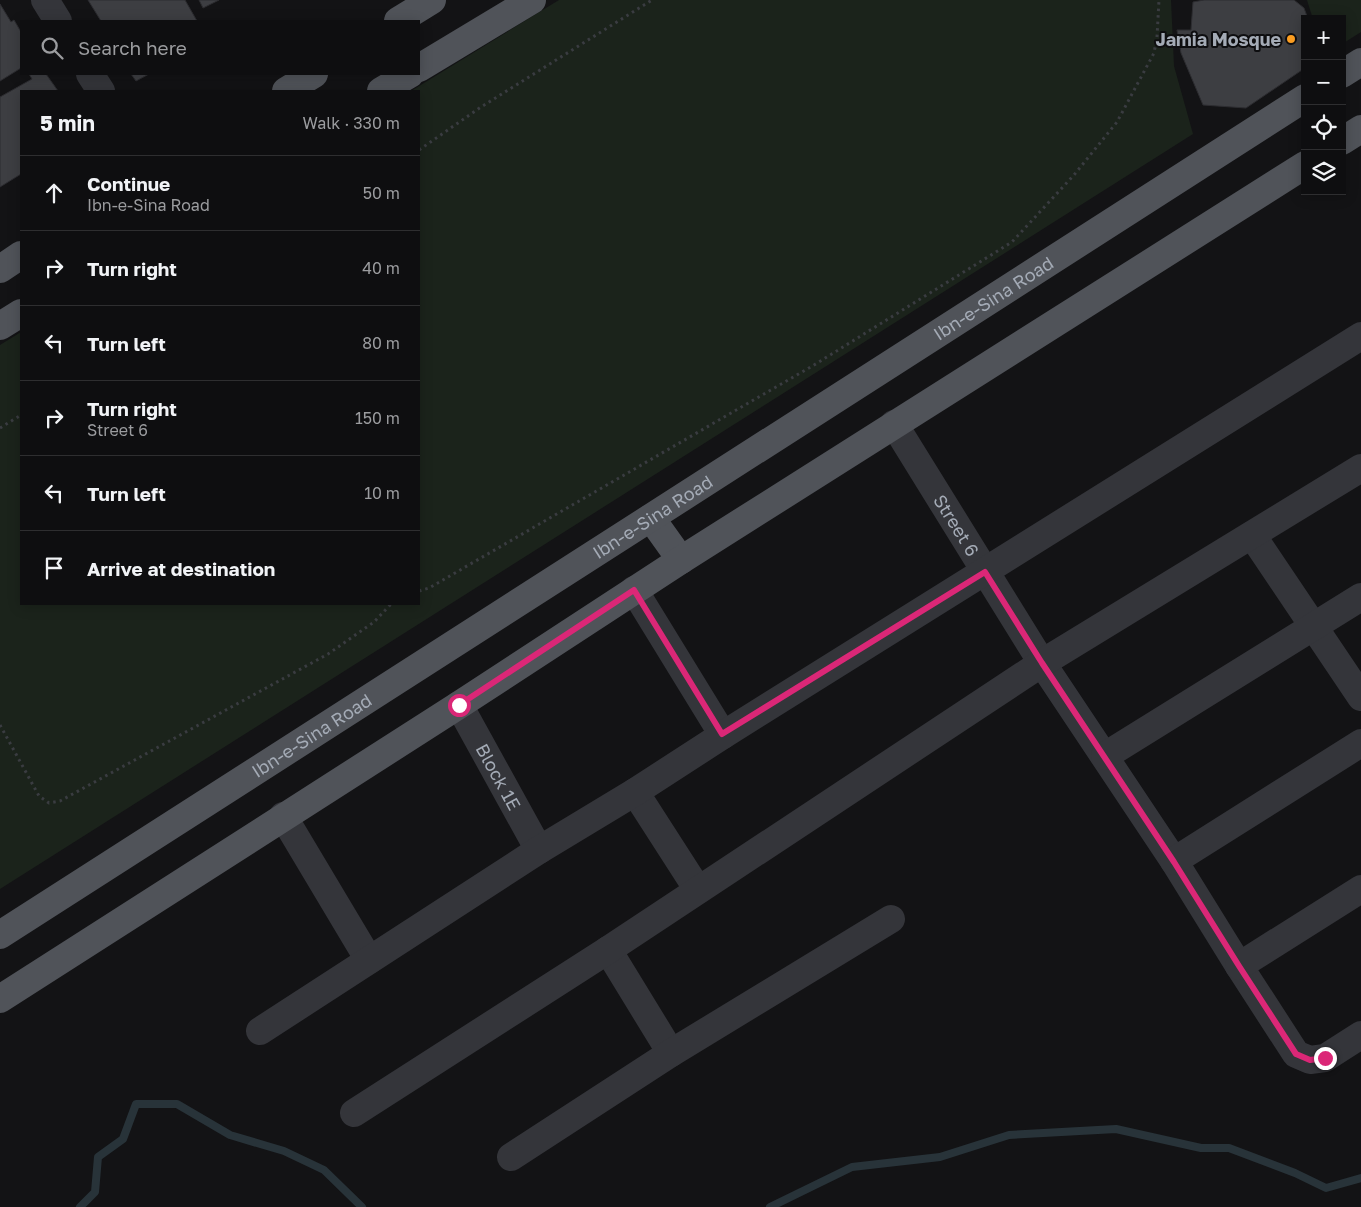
<!DOCTYPE html>
<html lang="en">
<head>
<meta charset="utf-8">
<style>
  body { margin:0; font-family:"Golos Text",sans-serif; background:#1c1c1e; color:#f1f3f6 }
  .controls { position:absolute; right:15px; top:15px; display:grid; overflow:hidden; border-radius:0px; box-shadow:0 2px 12px #0003 }
  .controls button { width:45px; height:45px; display:grid; place-items:center; padding:0; border:0; border-bottom:1px solid #2e2e30; background:#0e0e10; color:#f1f3f6; font:25px sans-serif }
  .stop { position:absolute; width:15px; height:15px; margin:-11px; border:4px solid #db2777; border-radius:50%; background:#fff }
  .stop.end { background:#db2777; border-color:#fff; box-shadow:0 1px 5px #0008 }
  .list { margin:0; padding:0; list-style:none }
  h2 { display:flex; justify-content:space-between; align-items:center; height:65px; margin:0; padding:0 20px; font-size:21px }
  h2 small { font-size:16px; font-weight:400; color:#9b9c9f }
  .list li { display:grid; grid-template-columns:32px 1fr auto; gap:15px; align-items:center; box-sizing:border-box; height:75px; padding:0 20px; border-top:1px solid #2e2e30 }
  .list b { display:block; font-size:19px; white-space:nowrap }
  .list p { margin:0; font-size:16px; white-space:nowrap; color:#9b9c9f }
  .list em { font-size:16px; font-style:normal; color:#9b9c9f }
  .icon { flex:none; width:28px; height:28px; fill:none; stroke:currentColor; stroke-width:2; stroke-linecap:round; stroke-linejoin:round }
  .map { position:relative; flex:none; width:1361px; height:1207px; overflow:hidden }
  .search { position:absolute; background:#0e0e10; box-shadow:0 2px 12px #0003; left:20px; top:20px; width:400px; height:55px; display:flex; align-items:center; gap:12px; box-sizing:border-box; padding:0 18px; border-radius:0px; color:#9b9c9f; font-size:19px }
  .panel { position:absolute; background:#0e0e10; box-shadow:0 2px 12px #0003; left:20px; top:90px; width:400px; height:515px; border-radius:0px }
  .map>svg:first-child { display:block }
  .green { fill:#1b231b }
  .lines { fill:none; stroke-linecap:round; stroke-linejoin:round }
  .stream { stroke:#283339; stroke-width:8 }
  .building { fill:#3d3e42; stroke:#2d2d31 }
  .path { stroke:#3a3c41; stroke-width:3; stroke-dasharray:2.5 4; stroke-linecap:butt }
  .minor { stroke:#34353a; stroke-width:28 }
  .major { stroke:#505359; stroke-width:28 }
  .route { stroke:#db2777; stroke-width:6 }
  .poi-dot { fill:#fd9f22; stroke:#0e0e10; stroke-width:2 }
  .labels { text-anchor:middle; dominant-baseline:central; stroke-width:4; stroke-linejoin:round; paint-order:stroke }
  .poi-label { font-size:18px; font-weight:bold; fill:#a4abb6; stroke:#0e0e10; text-anchor:end }
  .street-label { font-size:18px; fill:#a4abb6; stroke:#0e0e10 }
</style>
</head>
<body>
<div class="map">
<svg width="1361" height="1207" viewBox="0 0 1361 1207">
  <rect width="100%" height="100%" fill="#131315"/>
  <g class="green">
    <path d="M559,0H1171L1174,66L1193,134L0,889V345L21,332V604H419V91H411Z"/>
    <path d="M1307,0H1361V32L1342,44V19H1313Z"/>
  </g>
  <g class="lines">
    <g class="stream">
      <path d="M80,1207L95,1192L98,1157L123,1139L136,1104H177L230,1135L284,1151L324,1170L362,1207"/>
      <path d="M770,1207L852,1167L940,1157L1009,1135L1116,1129L1201,1148H1229L1295,1173L1326,1188L1361,1178"/>
    </g>
  </g>
  <g class="building">
    <path d="M88,0H185L197,21H101Z"/>
    <path d="M199,0H219L203,8Z"/>
    <path d="M1204,0H1294L1304,8L1308,19H1305V68L1246,108L1203,105L1181,53L1177,30H1191L1193,2Z"/>
    <path d="M0,4L11,22L14,20L21,32V68L0,81Z"/>
    <path d="M29,74H46L58,91H21V174L0,187V97L32,79Z"/>
    <path d="M131,74H149L136,81Z"/>
  </g>
  <g class="lines">
    <g class="path">
      <path d="M419,150L481,107L652,0"/>
      <path d="M0,428L21,415"/>
      <path d="M419,591L429,588L814,365L1012,242L1074,175L1117,122L1154,53L1157,37L1159,0"/>
      <path d="M0,725L39,796L49,803L60,801L328,654L374,622L391,604"/>
    </g>
    <g class="minor">
      <path d="M45,0L58,21"/>
      <path d="M90,74L101,91"/>
      <path id="s1" d="M894,424L1042,663L1174,861L1239,966L1296,1054L1310,1060L1325,1058L1361,1035"/>
      <path d="M1252,535L1361,697"/>
      <path d="M634,590L723,735"/>
      <path id="s2" d="M459,705L539,850"/>
      <path d="M1105,756L1361,597"/>
      <path d="M635,792L698,890"/>
      <path d="M283,816L369,960"/>
      <path d="M1174,861L1361,743"/>
      <path d="M608,950L671,1053"/>
      <path d="M1239,966L1361,889"/>
      <path d="M260,1031L539,850L635,792L723,735L1361,336"/>
      <path d="M354,1113L608,950L1042,663L1361,468"/>
      <path d="M511,1157L671,1053L891,919"/>
    </g>
    <g class="major">
      <path d="M398,21L432,0"/>
      <path d="M419,68L532,0"/>
      <path d="M1342,74L1361,62"/>
      <path d="M286,91L314,74"/>
      <path d="M381,91L410,74"/>
      <path d="M1342,141L1361,129"/>
      <path d="M0,269L21,255"/>
      <path d="M0,326L21,313"/>
      <path d="M651,518L681,560"/>
      <path id="s3" d="M0,935L1305,98"/>
      <path d="M0,999L459,705L681,560L1305,165"/>
    </g>
  </g>
  <g class="lines">
    <path class="route" d="M459,705L634,590L722,734L985,572L1042,663L1174,862L1239,966L1296,1054L1310,1060L1325,1058"/>
  </g>
  <circle class="poi-dot" cx="1291" cy="39" r="5"/>
  <g class="labels">
    <g class="poi-label">
      <text x="1281" y="39">Jamia Mosque</text>
    </g>
    <g class="street-label">
      <text stroke="none"><textPath href="#s3" startOffset="1180">Ibn-e-Sina Road</textPath></text>
      <text stroke="none"><textPath href="#s3" startOffset="775">Ibn-e-Sina Road</textPath></text>
      <text stroke="none"><textPath href="#s1" startOffset="119">Street 6</textPath></text>
      <text stroke="none"><textPath href="#s3" startOffset="370">Ibn-e-Sina Road</textPath></text>
      <text stroke="none"><textPath href="#s2" startOffset="82">Block 1E</textPath></text>
    </g>
  </g>
</svg>
<div class="controls">
<button>+</button>
<button>−</button>
<button><svg class="icon" aria-label="locate" viewBox="0 0 24 24"><circle cx="12" cy="12" r="6"/><path d="M12 2v4M12 18v4M2 12h4M18 12h4"/></svg></button>
<button><svg class="icon" aria-label="layers" viewBox="0 0 24 24"><path d="M12 4l9 5-9 5-9-5zM3 14l9 5 9-5"/></svg></button>
</div>
<div class="stop" style="left:459px;top:705px"></div>
<div class="stop end" style="left:1325px;top:1058px"></div>
<div class="search"><svg class="icon" aria-label="search" viewBox="0 0 24 24"><circle cx="10" cy="10" r="6"/><path d="M15 15l6 6"/></svg>Search here</div>
<section class="panel">
<h2>5 min<small>Walk · 330 m</small></h2>
<ul class="list">
<li><svg class="icon" aria-label="ahead" viewBox="0 0 24 24"><path d="M12 20V5M6 11l6-6 6 6"/></svg><div><b>Continue</b><p>Ibn-e-Sina Road</p></div><em>50 m</em></li>
<li><svg class="icon" aria-label="right" viewBox="0 0 24 24"><path d="M7 20v-9h11M14 6l5 5-5 5"/></svg><div><b>Turn right</b></div><em>40 m</em></li>
<li><svg class="icon" aria-label="left" viewBox="0 0 24 24"><path d="M17 20v-9H6M10 6l-5 5 5 5"/></svg><div><b>Turn left</b></div><em>80 m</em></li>
<li><svg class="icon" aria-label="right" viewBox="0 0 24 24"><path d="M7 20v-9h11M14 6l5 5-5 5"/></svg><div><b>Turn right</b><p>Street 6</p></div><em>150 m</em></li>
<li><svg class="icon" aria-label="left" viewBox="0 0 24 24"><path d="M17 20v-9H6M10 6l-5 5 5 5"/></svg><div><b>Turn left</b></div><em>10 m</em></li>
<li><svg class="icon" aria-label="arrive" viewBox="0 0 24 24"><path d="M6 21V4h12l-3 4 3 4H6"/></svg><div><b>Arrive at destination</b></div></li>
</ul>
</section>
</div>
</body>
</html>
